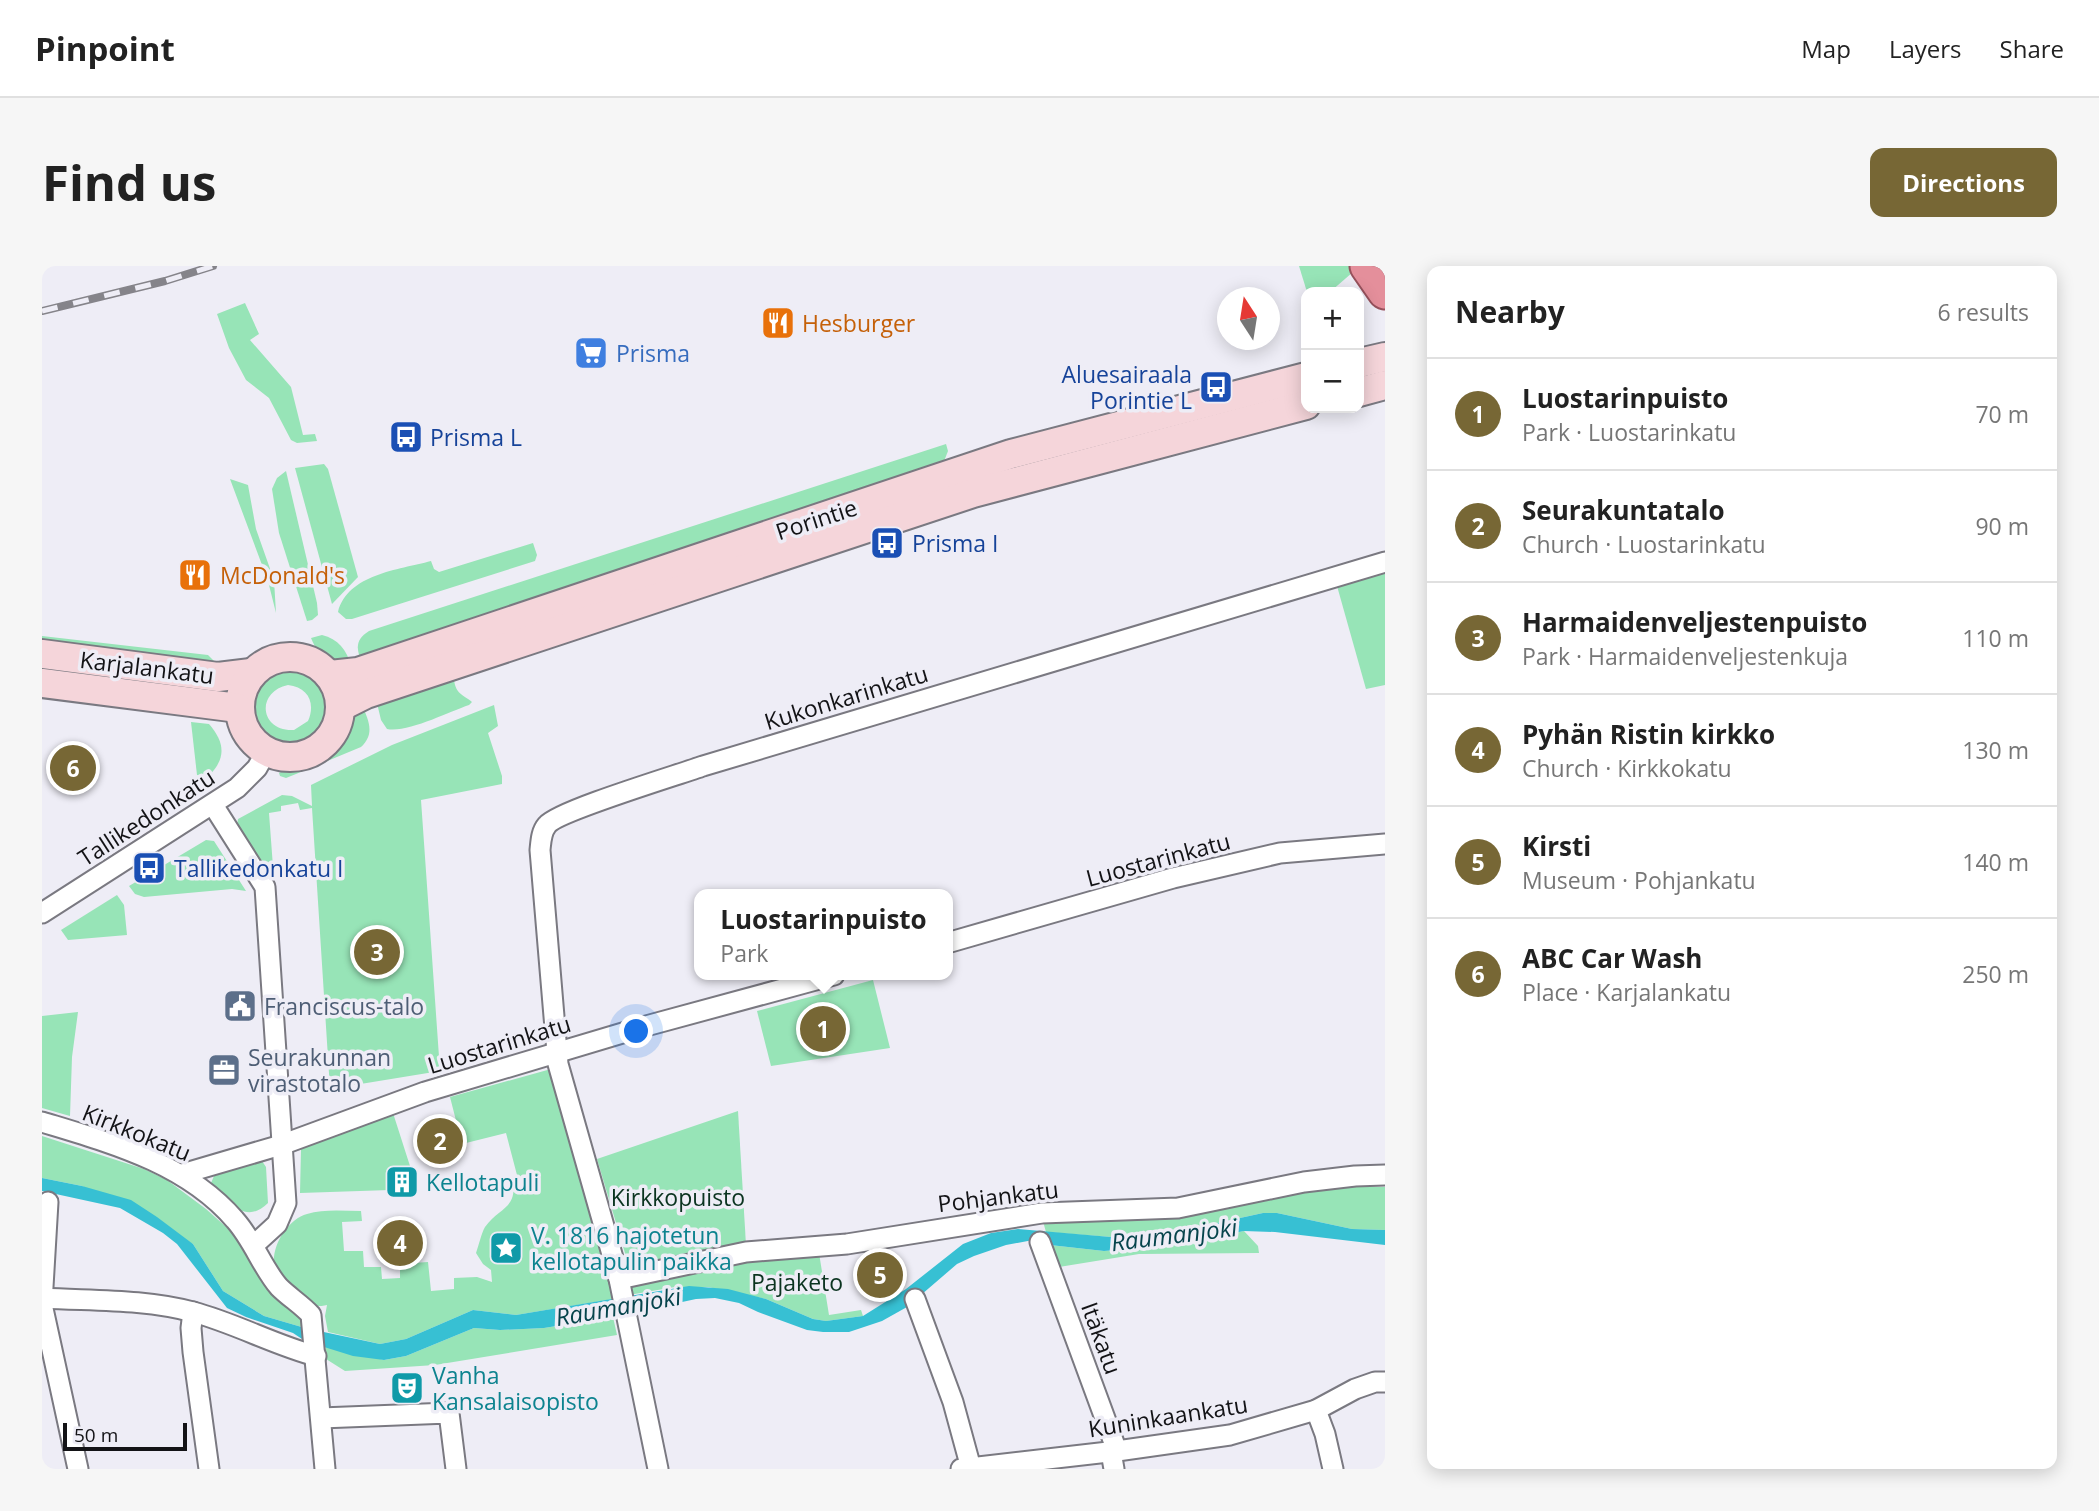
<!DOCTYPE html>
<html lang="en">
<head>
<meta charset="utf-8">
<style>
  body { margin:0; font-family:"Open Sans",sans-serif; background:#f6f6f6; color:#222 }
  .controls { position:absolute; right:21px; top:21px; display:grid; overflow:hidden; border-radius:14px; box-shadow:0 4px 18px #0003 }
  .controls button { width:63px; height:63px; display:grid; place-items:center; padding:0; border:0; border-bottom:2px solid #e0e0e0; background:#fff; color:#222; font:35px sans-serif }
  .compass { position:absolute; left:1175px; top:21px; width:63px; height:63px; border-radius:50%; background:#fff; box-shadow:0 4px 18px #0003; rotate:348deg }
  .scale { position:absolute; left:21px; bottom:18px; width:124px; box-sizing:border-box; padding-left:7px; border:4px solid #131316; border-top:0; font-size:19px; line-height:24px; white-space:nowrap; color:#131316; -webkit-text-stroke:5px #eeedf6; paint-order:stroke }
  .you { position:absolute; left:595px; top:766px; width:24px; height:24px; margin:-18px; border:5px solid #fff; border-radius:50%; background:#1a73e8; box-shadow:0 0 0 10px #1a73e833 }
  .badge { display:grid; place-items:center; width:46px; height:46px; border-radius:50%; background:#776735; color:#fff; font-size:23px; font-weight:700 }
  .pin { position:absolute; translate:-50% -50%; border:4px solid #fff; box-shadow:0 2px 7px #0006 }
  .popup { position:absolute; left:652px; top:623px; width:259px; height:91px; box-sizing:border-box; display:grid; place-content:center; border-radius:14px; background:#fff; filter:drop-shadow(0 2px 5px #0005); font-size:23px; white-space:nowrap; color:#767676 }
  .popup b { font-size:26px; color:#222 }
  .popup::after { content:''; position:absolute; left:50%; top:100%; margin-left:-14px; border:14px solid transparent; border-top-color:#fff }
  .list { margin:0; padding:0; list-style:none }
  h2 { display:flex; justify-content:space-between; align-items:center; height:91px; margin:0; padding:0 28px; font-size:30px }
  h2 small { font-size:23px; font-weight:400; color:#767676 }
  .list li { display:grid; grid-template-columns:46px 1fr auto; gap:21px; align-items:center; box-sizing:border-box; height:112px; padding:0 28px; border-top:2px solid #e0e0e0 }
  .list b { display:block; font-size:26px; white-space:nowrap }
  .list p { margin:0; font-size:23px; white-space:nowrap; color:#767676 }
  .list em { font-size:23px; font-style:normal; color:#767676 }
  .map { position:relative; flex:none; width:1343px; height:1203px; overflow:hidden; border-radius:14px }
  header { display:flex; align-items:center; gap:42px; box-sizing:border-box; height:98px; padding:0 35px; background:#fff; border-bottom:2px solid #e0e0e0 }
  header strong { font-size:33px }
  nav { display:flex; gap:38px; margin-inline-start:auto; font-size:24px }
  .intro { display:flex; align-items:center; justify-content:space-between; box-sizing:border-box; height:168px; padding:0 42px }
  h1 { margin:0; font-size:49px }
  .button { padding:18px 32px; border-radius:14px; background:#776735; color:#fff; font-size:24px; font-weight:700 }
  main { display:flex; gap:42px; padding:0 42px }
  aside { flex:1; background:#fff; border-radius:14px; box-shadow:0 4px 18px #0003 }
  .map>svg:first-child { display:block }
  .green { fill:#97e4b7; fill-rule:evenodd }
  .water { fill:#37c0d3 }
  .lines { fill:none; stroke-linecap:round; stroke-linejoin:round }
  .minor-casing { stroke:#7a7981; stroke-width:23 }
  .secondary-casing { stroke:#7a7981; stroke-width:32 }
  .trunk-casing { stroke:#97515c; stroke-width:37 }
  .minor { stroke:#fff; stroke-width:19 }
  .secondary { stroke:#f5d5da; stroke-width:28 }
  .trunk { stroke:#e48f9b; stroke-width:33 }
  .rail-casing { stroke:#85848a; stroke-width:8 }
  .rail { stroke:#eeedf6; stroke-width:5; stroke-dasharray:16; stroke-linecap:butt }
  .labels { text-anchor:middle; dominant-baseline:central; stroke-width:7; stroke-linejoin:round; paint-order:stroke }
  .food-label { font-size:23px; fill:#c56008; stroke:#eeedf6; text-anchor:start }
  .shop-label { font-size:23px; fill:#366cbe; stroke:#eeedf6; text-anchor:start }
  .transit-label { font-size:23px; fill:#164399; stroke:#eeedf6; text-anchor:start }
  .street-label { font-size:23px; fill:#131316; stroke:#eeedf6 }
  .service-label { font-size:23px; fill:#4e5e75; stroke:#eeedf6; text-anchor:start }
  .culture-label { font-size:23px; fill:#0d838f; stroke:#eeedf6; text-anchor:start }
  .park-label { font-size:23px; fill:#0b3420; stroke:#eeedf6 }
  .water-label { font-size:24px; font-style:italic; fill:#06444c; stroke:#eeedf6 }
</style>
</head>
<body>
<header>
<strong>Pinpoint</strong>
<nav><a>Map</a><a>Layers</a><a>Share</a></nav>
</header>
<div class="intro"><h1>Find us</h1><a class="button">Directions</a></div>
<main>
<div class="map">
<svg width="1343" height="1203" viewBox="0 0 1343 1203">
  <rect width="100%" height="100%" fill="#eeedf6"/>
  <g class="green">
    <path d="M1257,0H1307L1311,6L1288,26H1265Z"/>
    <path d="M203,37L217,68L208,74L249,121L261,169L273,168L275,175L255,177L249,174L227,132L204,114L187,82L175,48Z"/>
    <path d="M904,178L906,185L899,203L320,397C314,382 313,374 327,365Z"/>
    <path d="M282,198L286,203L316,311L290,338L253,202Z"/>
    <path d="M244,205L275,337L276,349L270,354L265,355L237,267L230,223L235,212Z"/>
    <path d="M188,213L206,219L214,263L232,314L234,347L226,315Z"/>
    <path d="M491,277L495,289L493,295L310,353H304L296,346C306,308 356,304 389,295L392,303L397,306Z"/>
    <path d="M1343,306V419L1324,423L1295,320Z"/>
    <path d="M280,369C296,373 305,384 309,400C287,398 277,392 269,372Z"/>
    <path d="M0,370L166,389L173,396V400L0,379Z"/>
    <path d="M246,402C270,405 289,421 286,448C284,461 275,471 264,477C214,501 177,418 246,402ZM246,419C266,421 274,437 266,455L252,464C218,466 213,426 246,419Z"/>
    <path d="M412,414C414,428 420,428 430,436L427,439C406,446 366,467 345,463L339,454L334,433Z"/>
    <path d="M320,439C327,455 333,468 319,481L254,508L244,512L238,510L237,507C256,498 277,497 292,481C304,467 304,450 320,439Z"/>
    <path d="M452,439L456,460L446,467L460,510V518L379,534L398,805L288,823L270,542L258,544L256,537L239,540V545L227,547L231,601L222,606L195,559L196,553L240,529L250,530L270,540L269,519L350,479Z"/>
    <path d="M149,456L167,458C184,478 184,493 165,512L155,509Z"/>
    <path d="M164,574L172,575L204,625L190,623L102,631L93,628L87,620Z"/>
    <path d="M75,629L82,639L85,669L26,674L19,664Z"/>
    <path d="M831,714L848,782L729,800L715,745Z"/>
    <path d="M36,746L30,791L28,850L0,842V750Z"/>
    <path d="M509,803L571,1033L474,1049L431,1044L364,1073L338,1078L286,1066L283,1050L285,1039C282,1040 277,1040 274,1040C268,1038 239,1015 236,1010C223,989 243,954 265,948C281,943 301,945 319,945L320,955L300,956L302,985H321L322,1001H339L340,1013L358,1012V998L386,996L389,1025L412,1023V1012L435,1011L450,1016L449,1004L441,998L434,987C437,979 439,968 443,961C458,940 477,943 470,911L475,909L464,867L420,878L408,831Z"/>
    <path d="M696,845L704,979L588,1004L555,893Z"/>
    <path d="M351,847L368,900L344,908L348,924L258,927L259,883Z"/>
    <path d="M0,870L102,903L125,914L164,943L192,968L214,1005L229,1025L258,1047L263,1062L222,1050L181,1025L151,978L40,920L0,912Z"/>
    <path d="M220,895L224,901L226,937C203,960 186,935 169,917L172,910Z"/>
    <path d="M1288,920L1343,921V964L1310,963L1235,947H1221L1143,964L1069,971L1004,966L1002,959L1004,953Z"/>
    <path d="M1202,965L1216,980L1217,987L1097,988L1017,1001L1008,979L1062,985L1126,980Z"/>
    <path d="M777,987L787,1049L819,1044L821,1050L784,1055L771,1053L724,1033L666,1021H633L587,1029L584,1016L680,996Z"/>
    <path d="M571,1051L575,1069L393,1099L303,1105L284,1093L283,1080L342,1094L364,1090L432,1062L458,1064L502,1062Z"/>
  </g>
  <path class="water" d="M0,912L40,920L89,934L115,951L151,978L181,1025L222,1050L263,1062L338,1078L364,1073L431,1044L474,1049L647,1020L686,1023L724,1033L771,1053L784,1055L821,1050L864,1023L921,978L949,967L976,963L1069,971L1143,964L1221,947H1235L1310,963L1343,964V979L1233,966L1202,965L1126,980L1062,985L1008,979L991,974L964,979L932,990L915,998L865,1041L840,1055L807,1066H781L765,1064L716,1046L697,1037L673,1032L654,1033L571,1051L502,1062L458,1064L432,1062L364,1090L342,1094L311,1090L263,1075L251,1067L204,1051L185,1042L135,978L121,967L78,942L0,925Z"/>
  <g class="lines">
    <defs>
      <g id="minor">
        <path d="M171,539L223,621L244,937L235,958L212,979"/>
        <path d="M0,647L195,522L215,502L224,486"/>
        <path d="M905,677L1131,612L1238,587L1343,578"/>
        <path d="M0,856C69,877 144,897 193,954C211,974 221,1003 237,1021C247,1031 260,1039 269,1049L283,1203"/>
        <path d="M140,908L239,879L383,826L604,760L792,709"/>
        <path d="M6,936L0,1038L36,1203"/>
        <path d="M998,976L1075,1185"/>
        <path d="M577,1013L704,986L805,978L1000,947L1136,942L1262,916L1313,910L1343,909"/>
        <path d="M1,1032C51,1035 103,1033 151,1046C193,1057 232,1079 274,1090"/>
        <path d="M873,1033L911,1136L929,1202"/>
        <path d="M151,1046L149,1062L151,1086L167,1203"/>
        <path d="M1274,1144L1283,1168L1291,1203"/>
        <path d="M279,1152L407,1147L414,1203"/>
        <path d="M1069,1186L1072,1203"/>
        <path d="M616,1203L577,1013L516,798L498,584C499,575 499,566 505,559C516,545 636,509 661,500L1343,296"/>
        <path d="M919,1203L1075,1185L1188,1169L1274,1144L1313,1123L1333,1116H1343"/>
      </g>
      <g id="secondary">
        <path d="M1317,97L1343,91"/>
        <path d="M1317,126L1343,119"/>
        <path d="M0,388L176,411L209,407"/>
        <circle cx="248" cy="441" r="50"/>
        <path d="M288,409L316,406L969,188L1264,111"/>
        <path d="M0,417L196,442"/>
        <path d="M298,441L324,428L931,227L1264,139"/>
      </g>
      <path id="trunk" d="M1325,0L1343,26"/>
    </defs>
    <use href="#minor" class="minor-casing"/>
    <use href="#secondary" class="secondary-casing"/>
    <use href="#trunk" class="trunk-casing"/>
    <use href="#minor" class="minor"/>
    <use href="#secondary" class="secondary"/>
    <use href="#trunk" class="trunk"/>
    <defs>
      <path id="rail" d="M0,45L123,15L171,0"/>
    </defs>
    <use href="#rail" class="rail-casing"/>
    <use href="#rail" class="rail"/>
  </g>
  <defs>
    <symbol id="restaurant-square" viewBox="-11 -11 22 22"><rect x="-9" y="-9" width="18" height="18" rx="4" fill="#e8710a" stroke="#eeedf6"/><path d="M-5-6h1v4h1v-4h1v4h1v-4h1v5L-1.5 .5V6h-2V.5L-5-1ZM5-6V6H3V1.5H1.5Q1.5-4 5-6Z" fill="#fff"/></symbol>
    <symbol id="supermarket-square" viewBox="-11 -11 22 22"><rect x="-9" y="-9" width="18" height="18" rx="4" fill="#3f7fe0" stroke="#eeedf6"/><path d="M-6-5.5h2.5l.6 2H6L4.5 2H-2.5L-4.4-4H-6ZM-1.5 3.2a1.3 1.3 0 1 0 .1 0ZM3 3.2a1.3 1.3 0 1 0 .1 0Z" fill="#fff"/></symbol>
    <symbol id="bus-square" viewBox="-11 -11 22 22"><rect x="-9" y="-9" width="18" height="18" rx="4" fill="#1a4fb4" stroke="#eeedf6"/><path d="M-5-6H5V4H4V6H2V4H-2V6H-4V4H-5ZM-3.5-4V0h7V-4ZM-3.5 1.2v1.5H-2V1.2ZM2 1.2v1.5H3.5V1.2Z" fill="#fff"/></symbol>
    <symbol id="civic-square" viewBox="-11 -11 22 22"><rect x="-9" y="-9" width="18" height="18" rx="4" fill="#5c6f8a" stroke="#eeedf6"/><path d="M-.6-6.5H3V-4.5H.6V-3L4-1V1h2V6H-6V1h2V-1L-.6-3ZM-1.2 2.5V6h2.4V2.5Z" fill="#fff"/></symbol>
    <symbol id="office-square" viewBox="-11 -11 22 22"><rect x="-9" y="-9" width="18" height="18" rx="4" fill="#5c6f8a" stroke="#eeedf6"/><path d="M-6-3h4V-5.5h4V-3h4V5H-6ZM-1-4.5V-3h2v-1.5ZM-6 0V1H6V0Z" fill="#fff"/></symbol>
    <symbol id="building-square" viewBox="-11 -11 22 22"><rect x="-9" y="-9" width="18" height="18" rx="4" fill="#0f9aa8" stroke="#eeedf6"/><path d="M-4-6H4V6H1V3H-1V6H-4ZM-2.5-4.3h1.7v1.8h-1.7ZM.8-4.3h1.7v1.8H.8ZM-2.5-1h1.7V.8h-1.7ZM.8-1h1.7V.8H.8Z" fill="#fff"/></symbol>
    <symbol id="sight-square" viewBox="-11 -11 22 22"><rect x="-9" y="-9" width="18" height="18" rx="4" fill="#0f9aa8" stroke="#eeedf6"/><path d="M0-6L1.8-2.2L6-1.7L2.9 1.2L3.7 5.4L0 3.3L-3.7 5.4L-2.9 1.2L-6-1.7L-1.8-2.2Z" fill="#fff"/></symbol>
    <symbol id="theatre-square" viewBox="-11 -11 22 22"><rect x="-9" y="-9" width="18" height="18" rx="4" fill="#0f9aa8" stroke="#eeedf6"/><path d="M-5-5.5Q0-4 5-5.5V0Q5 5 0 6Q-5 5-5 0ZM-3.3-2.5H-1v1.5H-3.3ZM1-2.5H3.3v1.5H1ZM-2.8 1Q0 5.5 2.8 1Z" fill="#fff"/></symbol>
  </defs>
  <g fill-rule="evenodd">
    <use href="#restaurant-square" x="717" y="38" width="38" height="38"/>
    <use href="#supermarket-square" x="530" y="68" width="38" height="38"/>
    <use href="#bus-square" x="1155" y="102" width="38" height="38"/>
    <use href="#bus-square" x="345" y="152" width="38" height="38"/>
    <use href="#bus-square" x="826" y="258" width="38" height="38"/>
    <use href="#restaurant-square" x="134" y="290" width="38" height="38"/>
    <use href="#bus-square" x="88" y="583" width="38" height="38"/>
    <use href="#civic-square" x="179" y="721" width="38" height="38"/>
    <use href="#office-square" x="163" y="785" width="38" height="38"/>
    <use href="#building-square" x="341" y="897" width="38" height="38"/>
    <use href="#sight-square" x="445" y="963" width="38" height="38"/>
    <use href="#theatre-square" x="346" y="1103" width="38" height="38"/>
  </g>
  <g class="labels">
    <g class="food-label">
      <text x="760" y="57">Hesburger</text>
      <text x="178" y="309">McDonald's</text>
    </g>
    <g class="shop-label">
      <text x="574" y="87">Prisma</text>
    </g>
    <g class="transit-label">
      <text x="1150" y="108" text-anchor="end">Aluesairaala<tspan x="1150" dy="26">Porintie L</tspan></text>
      <text x="388" y="171">Prisma L</text>
      <text x="870" y="277">Prisma I</text>
      <text x="132" y="602">Tallikedonkatu I</text>
    </g>
    <g class="street-label">
      <text transform="translate(774 253) rotate(-18)">Porintie</text>
      <text transform="translate(105 401) rotate(7)">Karjalankatu</text>
      <text transform="translate(804 431) rotate(-17)">Kukonkarinkatu</text>
      <text transform="translate(104 551) rotate(-33)">Tallikedonkatu</text>
      <text transform="translate(1116 593) rotate(-15)">Luostarinkatu</text>
      <text transform="translate(457 778) rotate(-17)">Luostarinkatu</text>
      <text transform="translate(95 866) rotate(22)">Kirkkokatu</text>
      <text transform="translate(956 930) rotate(-7)">Pohjankatu</text>
      <text transform="translate(1060 1072) rotate(70)">Itäkatu</text>
      <text transform="translate(1126 1150) rotate(-9)">Kuninkaankatu</text>
    </g>
    <g class="service-label">
      <text x="222" y="740">Franciscus-talo</text>
      <text x="206" y="791">Seurakunnan<tspan x="206" dy="26">virastotalo</tspan></text>
    </g>
    <g class="culture-label">
      <text x="384" y="916">Kellotapuli</text>
      <text x="489" y="969">V. 1816 hajotetun<tspan x="489" dy="26">kellotapulin paikka</tspan></text>
      <text x="390" y="1109">Vanha<tspan x="390" dy="26">Kansalaisopisto</tspan></text>
    </g>
    <g class="park-label">
      <text x="636" y="931">Kirkkopuisto</text>
      <text x="755" y="1016">Pajaketo</text>
    </g>
    <g class="water-label">
      <text transform="translate(1132 968) rotate(-7)">Raumanjoki</text>
      <text transform="translate(576 1040) rotate(-10)">Raumanjoki</text>
    </g>
  </g>
</svg>
<div class="controls">
<button>+</button>
<button>−</button>
</div>
<svg class="compass" viewBox="-18 -18 36 36"><path d="M0-13l5 13h-10z" fill="#e53935"/><path d="M0 13l5-13h-10z" fill="#767676"/></svg>
<div class="scale">50 m</div>
<div class="you"></div>
<div class="pin badge" style="left:781px;top:763px">1</div>
<div class="popup"><b>Luostarinpuisto</b>Park</div>
<div class="pin badge" style="left:398px;top:875px">2</div>
<div class="pin badge" style="left:335px;top:686px">3</div>
<div class="pin badge" style="left:358px;top:977px">4</div>
<div class="pin badge" style="left:838px;top:1009px">5</div>
<div class="pin badge" style="left:31px;top:502px">6</div>
</div>
<aside>
<h2>Nearby<small>6 results</small></h2>
<ul class="list">
<li><span class="badge">1</span><div><b>Luostarinpuisto</b><p>Park · Luostarinkatu</p></div><em>70 m</em></li>
<li><span class="badge">2</span><div><b>Seurakuntatalo</b><p>Church · Luostarinkatu</p></div><em>90 m</em></li>
<li><span class="badge">3</span><div><b>Harmaidenveljestenpuisto</b><p>Park · Harmaidenveljestenkuja</p></div><em>110 m</em></li>
<li><span class="badge">4</span><div><b>Pyhän Ristin kirkko</b><p>Church · Kirkkokatu</p></div><em>130 m</em></li>
<li><span class="badge">5</span><div><b>Kirsti</b><p>Museum · Pohjankatu</p></div><em>140 m</em></li>
<li><span class="badge">6</span><div><b>ABC Car Wash</b><p>Place · Karjalankatu</p></div><em>250 m</em></li>
</ul>
</aside>
</main>
</body>
</html>
